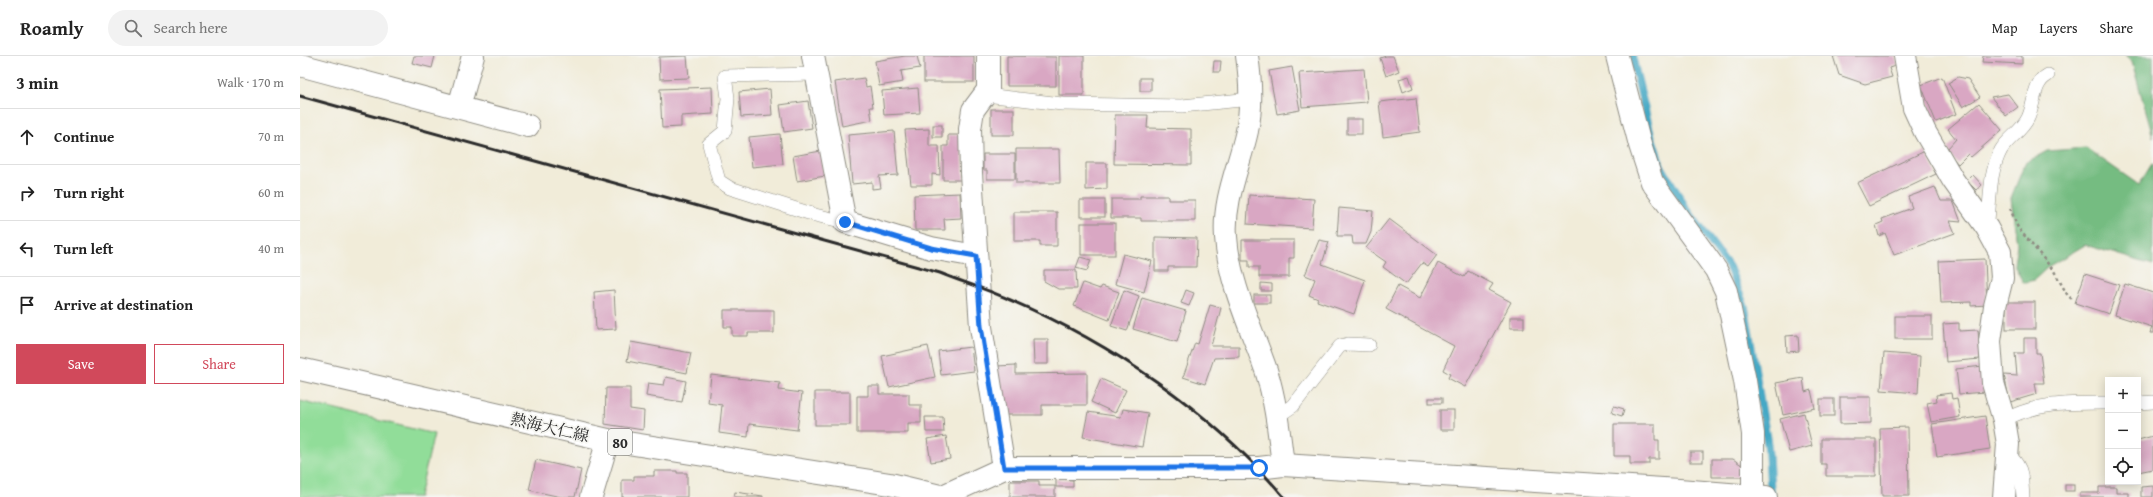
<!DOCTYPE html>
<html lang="en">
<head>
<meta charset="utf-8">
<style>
  body { margin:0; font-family:"Gentium Book Plus","Noto Serif JP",serif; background:#f2f2f2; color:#222 }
  .controls { position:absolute; right:12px; bottom:12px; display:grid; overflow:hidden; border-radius:0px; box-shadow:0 2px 10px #0003 }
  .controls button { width:36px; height:36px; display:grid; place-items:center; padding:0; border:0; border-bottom:1px solid #e0e0e0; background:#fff; color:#222; font:20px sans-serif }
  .stop { position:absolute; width:12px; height:12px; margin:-9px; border:3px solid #1a73e8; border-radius:50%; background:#fff }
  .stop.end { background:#1a73e8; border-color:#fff; box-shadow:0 1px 4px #0008 }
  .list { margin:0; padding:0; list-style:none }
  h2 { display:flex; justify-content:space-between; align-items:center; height:52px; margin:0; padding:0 16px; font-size:17px }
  h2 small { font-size:13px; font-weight:400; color:#767676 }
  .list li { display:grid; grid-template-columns:26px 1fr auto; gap:12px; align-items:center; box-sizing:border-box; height:56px; padding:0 16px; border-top:1px solid #e0e0e0 }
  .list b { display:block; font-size:15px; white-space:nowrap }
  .list em { font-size:13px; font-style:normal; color:#767676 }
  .actions { display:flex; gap:8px; padding:12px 16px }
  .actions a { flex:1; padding:9px 0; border:1px solid #d1495b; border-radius:0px; text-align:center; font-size:14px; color:#d1495b }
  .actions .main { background:#d1495b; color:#fff }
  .icon { flex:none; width:22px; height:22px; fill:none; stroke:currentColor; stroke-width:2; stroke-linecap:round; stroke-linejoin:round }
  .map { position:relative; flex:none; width:1853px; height:441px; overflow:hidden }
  header { display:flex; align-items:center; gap:24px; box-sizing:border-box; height:56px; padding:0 20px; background:#fff; border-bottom:1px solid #e0e0e0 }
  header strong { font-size:19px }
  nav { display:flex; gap:22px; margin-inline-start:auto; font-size:14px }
  .search { width:280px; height:36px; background:#f2f2f2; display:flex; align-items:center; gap:10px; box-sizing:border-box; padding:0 14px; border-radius:22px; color:#767676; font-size:15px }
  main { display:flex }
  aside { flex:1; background:#fff }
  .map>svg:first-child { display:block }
  .green { fill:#91dd99; stroke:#5e8462 }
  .forest { fill:#74bc81; stroke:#507456 }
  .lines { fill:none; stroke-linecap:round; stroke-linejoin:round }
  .stream { stroke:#45a8c5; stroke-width:8 }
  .building { fill:#d9a7c3 }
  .service-casing { stroke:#8e8c82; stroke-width:14 }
  .minor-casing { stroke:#8e8c82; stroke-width:24 }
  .primary-casing { stroke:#8e8c82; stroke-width:24 }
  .path { stroke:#8e8c82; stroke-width:2.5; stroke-dasharray:3 3; stroke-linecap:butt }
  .service { stroke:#fff; stroke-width:13 }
  .minor { stroke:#fff; stroke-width:22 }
  .primary { stroke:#fff; stroke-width:22 }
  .rail { stroke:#2b2b2b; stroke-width:3 }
  .route { stroke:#1a73e8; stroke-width:5 }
  .labels { text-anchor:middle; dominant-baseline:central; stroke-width:3.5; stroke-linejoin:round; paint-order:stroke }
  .shield { fill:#f6f6f2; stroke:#686867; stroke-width:1 }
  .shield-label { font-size:15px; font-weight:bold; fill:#2b2b2b }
  .street-label { font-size:16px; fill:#2b2b2b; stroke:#f6f6f2 }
</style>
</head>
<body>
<header>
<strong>Roamly</strong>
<div class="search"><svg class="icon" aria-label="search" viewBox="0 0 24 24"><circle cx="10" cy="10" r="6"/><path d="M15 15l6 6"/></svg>Search here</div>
<nav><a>Map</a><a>Layers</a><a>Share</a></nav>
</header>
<main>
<aside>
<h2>3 min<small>Walk · 170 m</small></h2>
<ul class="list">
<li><svg class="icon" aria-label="ahead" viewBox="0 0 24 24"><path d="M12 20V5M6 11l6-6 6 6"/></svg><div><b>Continue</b></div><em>70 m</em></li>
<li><svg class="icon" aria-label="right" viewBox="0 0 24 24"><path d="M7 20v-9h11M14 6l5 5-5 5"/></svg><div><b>Turn right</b></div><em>60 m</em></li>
<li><svg class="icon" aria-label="left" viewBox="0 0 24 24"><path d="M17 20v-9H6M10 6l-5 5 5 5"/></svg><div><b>Turn left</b></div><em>40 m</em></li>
<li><svg class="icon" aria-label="arrive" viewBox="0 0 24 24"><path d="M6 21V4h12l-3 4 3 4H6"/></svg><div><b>Arrive at destination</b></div></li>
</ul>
<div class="actions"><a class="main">Save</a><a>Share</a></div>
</aside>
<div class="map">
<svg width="1853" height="441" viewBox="0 0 1853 441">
  <rect width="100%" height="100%" fill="#f6f6f2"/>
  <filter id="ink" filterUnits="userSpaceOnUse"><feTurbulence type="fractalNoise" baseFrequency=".025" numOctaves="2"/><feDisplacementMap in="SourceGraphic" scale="8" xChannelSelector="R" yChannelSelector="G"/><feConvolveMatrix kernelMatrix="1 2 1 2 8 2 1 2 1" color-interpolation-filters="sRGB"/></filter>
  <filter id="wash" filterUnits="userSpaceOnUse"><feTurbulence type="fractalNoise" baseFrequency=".012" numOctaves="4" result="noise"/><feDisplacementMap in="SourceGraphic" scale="16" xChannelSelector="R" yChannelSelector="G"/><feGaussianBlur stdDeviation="0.9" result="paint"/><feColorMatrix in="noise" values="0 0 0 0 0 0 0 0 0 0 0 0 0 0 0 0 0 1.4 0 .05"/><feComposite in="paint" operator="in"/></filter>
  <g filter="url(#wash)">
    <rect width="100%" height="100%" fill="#f1ecd9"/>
    <path class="green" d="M0,345L134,378L119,441H0Z"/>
    <g class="forest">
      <path d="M1825,0H1853V81L1832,6Z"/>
      <path d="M1786,92L1839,129L1853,106V209L1785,189L1749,210L1734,224L1723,227L1714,208L1717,188L1711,142L1725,107L1747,95Z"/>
    </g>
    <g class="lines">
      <path class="stream" d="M1332,0L1351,79L1361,110L1386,152L1429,211L1445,252L1468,391L1471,441"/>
    </g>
    <g id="blocks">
      <g class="building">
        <path d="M114,0H135L132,12L112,7Z"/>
        <path d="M387,0L389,22L360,23L359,1Z"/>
        <path d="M605,0H617L620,12L601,15L603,26L579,30L575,5Z"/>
        <rect x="624" y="0" width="50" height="26"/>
        <path d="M707,0L756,1V30H707Z"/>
        <rect x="759" y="0" width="25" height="39"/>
        <path d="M1086,0H1093L1099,15L1086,20L1080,2Z"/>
        <path d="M1533,0H1595L1598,9L1589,12L1592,21L1565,28L1539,19Z"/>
        <path d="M1683,0H1722V8L1682,6Z"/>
        <path d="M914,5H921L920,16H913Z"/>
        <path d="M992,11L1000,54L977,58L969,15Z"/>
        <path d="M1064,13L1067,46L1002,51L999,17Z"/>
        <path d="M1109,20L1113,32L1103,36L1099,23Z"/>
        <path d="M1642,21L1656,58L1636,66L1621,29Z"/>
        <path d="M1658,21L1668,23L1680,41L1663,51L1648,27Z"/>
        <path d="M564,22L566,31L570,30L573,51H570L572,64L542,70L535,26Z"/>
        <rect x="840" y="22" width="11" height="13"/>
        <path d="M412,31L413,58L381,60V71L362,72L360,33Z"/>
        <path d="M618,32L620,57L584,59L582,35Z"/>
        <path d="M470,33L472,59L441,61L439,36Z"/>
        <path d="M1708,38L1718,51L1706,60L1691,41Z"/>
        <path d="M1116,42L1120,76L1083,81L1079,46Z"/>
        <path d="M508,45L512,72L484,76L480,49Z"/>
        <path d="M1679,47L1702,74L1671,101L1668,98L1658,108L1651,100L1648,92L1656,83L1648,73Z"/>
        <rect x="691" y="53" width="23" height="26"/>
        <path d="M815,59H848L847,72L891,73V109L814,108Z"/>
        <rect x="1047" y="63" width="15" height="15"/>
        <rect x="633" y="69" width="9" height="12"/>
        <path d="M629,73V90H639L640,119L632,118V129H611L605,74Z"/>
        <path d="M594,75L598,119L579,120L581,132L572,133V126L552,128L548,79Z"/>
        <path d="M480,78L483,108L452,111L449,81Z"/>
        <path d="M648,79H662L664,124H643V90H648Z"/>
        <path d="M716,93H759L760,127H716Z"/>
        <path d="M521,95L525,120L497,125L493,100Z"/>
        <path d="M1625,95L1636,118L1569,150L1557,127Z"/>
        <path d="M683,98H715V123H687V114H683Z"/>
        <path d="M786,107H807V133L786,134Z"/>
        <path d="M1673,119L1682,129L1676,134L1667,125Z"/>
        <path d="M1635,131L1641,145H1653L1661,166L1650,165L1655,177L1594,199L1585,177L1579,180L1576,169L1583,166L1582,163L1612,152L1608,141Z"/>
        <path d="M660,137L661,162L644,163L645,174H615L614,139Z"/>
        <path d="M949,139L1014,143L1012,172L947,168Z"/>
        <path d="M840,140H868V144H895V165H841V162H811V143H840Z"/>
        <rect x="780" y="144" width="25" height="17"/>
        <path d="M1039,152L1073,155L1071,176L1066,188H1053L1052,180H1037Z"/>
        <path d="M714,156H757V190H740V185H714Z"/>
        <path d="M1089,163L1137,199L1128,211L1122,207L1106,228L1083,211L1086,206L1066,192Z"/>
        <rect x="781" y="167" width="34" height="32"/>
        <path d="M855,181L897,182L896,211H868V215H855Z"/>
        <path d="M942,184H994V202H989V221H959V211H949V204H942Z"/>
        <path d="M1019,184L1029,186L1022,208L1065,224L1054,258L1017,245L1018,243L1009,239L1015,223L1005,219Z"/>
        <path d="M823,198L852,205L844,236L815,228Z"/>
        <path d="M780,201L791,204L787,215L776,212Z"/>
        <path d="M1685,203L1687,249L1671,250V246L1641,247L1639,205Z"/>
        <path d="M1138,207L1164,221L1168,215L1193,228L1189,234L1211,246L1165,331L1148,322L1150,318L1143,314L1154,290L1086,253L1098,230L1120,242Z"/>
        <path d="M744,214H776L777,233H758L744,225Z"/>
        <path d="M1785,218L1819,229L1809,258L1775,247Z"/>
        <path d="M783,227L800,233L802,230L819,236L809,264L774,250Z"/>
        <path d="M961,227L972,228V235H961Z"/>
        <path d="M1825,228L1853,237V277H1850L1852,271L1815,259Z"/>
        <path d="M314,234L316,273L296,274L294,236Z"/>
        <path d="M824,234L839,240L827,275L811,270Z"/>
        <path d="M886,234L894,237L889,250L881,247Z"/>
        <rect x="954" y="239" width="16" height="8"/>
        <path d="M842,242L886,255L877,286L833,273Z"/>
        <rect x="1706" y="246" width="29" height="27"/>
        <path d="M910,249L921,252L911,290H939V301L914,302L905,328L883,321L895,287L898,288Z"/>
        <path d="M424,254H474V277H448V280H432V271H424Z"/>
        <rect x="1595" y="260" width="37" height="23"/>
        <rect x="1210" y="261" width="14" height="11"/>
        <path d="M1659,267V275L1678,274L1680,303L1646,306L1643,268Z"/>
        <path d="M1498,279L1499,295L1487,296L1486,280Z"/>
        <path d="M1724,282H1736V297H1740L1744,327H1735L1737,338L1710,346L1704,319L1717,320L1715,297H1724Z"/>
        <path d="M733,283H748V308H734Z"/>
        <path d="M331,286L391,297L387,317L327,305Z"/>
        <path d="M628,290L635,321L589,331L582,300Z"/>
        <path d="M671,291L674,315L641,319L638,295Z"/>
        <path d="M1584,297L1620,300L1618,337L1581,334Z"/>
        <path d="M716,309V318L787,317V349H742V359H703L697,310Z"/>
        <path d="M1683,310L1686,336L1659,338L1656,313Z"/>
        <path d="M411,319L480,327L479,334L502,337L497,374L449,368L448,381L419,377L422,349L408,347Z"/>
        <path d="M366,321L386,325L382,346L346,340L348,327L364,329Z"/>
        <path d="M1503,322L1505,336L1511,334L1515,352L1483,359L1476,327Z"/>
        <path d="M801,323L826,334L815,357L791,346Z"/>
        <path d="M568,330H579V338H609V349H621V367H608V377H557V340H568Z"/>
        <path d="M306,332H330V353L344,355L343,374L305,368Z"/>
        <rect x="515" y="336" width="35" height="33"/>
        <path d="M1651,337L1652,343L1657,342L1660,361L1631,366L1627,347L1637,345L1636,339Z"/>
        <path d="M1540,341H1571V367L1540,368Z"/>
        <rect x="1129" y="342" width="13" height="5"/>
        <rect x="1520" y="343" width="14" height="17"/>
        <path d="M1314,350L1324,353L1322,360L1312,357Z"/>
        <path d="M823,353L848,357L842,391L783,381L788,356L821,361Z"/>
        <rect x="1140" y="354" width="14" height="20"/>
        <path d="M1504,357L1512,390L1489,396L1480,363Z"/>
        <path d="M1685,360L1690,393L1637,401L1632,368Z"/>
        <path d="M625,361H643L644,376H626Z"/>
        <path d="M1314,368H1355V384H1359V403H1349V408H1330V400H1314Z"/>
        <path d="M1608,371L1609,440H1582L1580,372Z"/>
        <path d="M646,380L650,403L631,406L627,383Z"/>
        <path d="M1853,380V413L1838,416V384Z"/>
        <path d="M1521,383H1576V420H1526V408H1521Z"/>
        <rect x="1390" y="396" width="13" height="10"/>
        <path d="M1412,403H1433L1443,410V421H1412Z"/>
        <path d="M236,404L281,414L275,441H261L229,434Z"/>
        <path d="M354,415H377V417H387V441H322V424H334V420H354Z"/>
        <path d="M756,423L773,424V431H756Z"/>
        <path d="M710,425H739V430H755V441H710Z"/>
        <rect x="1765" y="429" width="9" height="6"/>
        <path d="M1853,430V441H1841V431Z"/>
        <path d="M1799,431H1816V437H1829V441H1780V437H1799Z"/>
        <path d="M435,436L463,440V441H434Z"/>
      </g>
    </g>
  </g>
  <g filter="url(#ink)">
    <use href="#blocks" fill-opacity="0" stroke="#8e8c82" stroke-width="1"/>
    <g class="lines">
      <defs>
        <g id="service">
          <path d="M516,18L425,20L428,42L425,75L409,88L419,125L430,132L515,159L545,166"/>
          <path d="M686,37L694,40L762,48L882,50L951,43"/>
          <path d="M1687,172C1691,146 1688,118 1701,94C1708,82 1722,75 1728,62C1735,47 1733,27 1748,19"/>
          <path d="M1838,347L1853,346"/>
          <path d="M978,360L993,350L1040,290L1048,288L1069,289"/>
          <path d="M1704,364C1737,346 1772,347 1808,347"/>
          <path d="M1707,397C1724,412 1721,420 1723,441"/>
        </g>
        <g id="minor">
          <path d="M513,0L545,166L631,192L676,200"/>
          <path d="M688,0V34L673,54L670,73L671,117L681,271L704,412"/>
          <path d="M947,0C951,26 952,50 947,75C939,111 923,144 926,181C929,227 951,271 966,314C976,346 979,377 983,409"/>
          <path d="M1317,0L1340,89L1352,126L1416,214L1426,235L1445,325L1453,378V439"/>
          <path d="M1605,0L1614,52L1625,76L1653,124L1687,172L1700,196L1702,222L1695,250L1690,285L1693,327L1704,364L1708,388L1704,441"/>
          <path d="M0,9L228,70"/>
          <path d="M159,51L173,0"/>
          <path d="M643,440L704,412H959L983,409L1379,434L1466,441"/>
          <path d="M291,441L308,384"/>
        </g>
        <path id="primary" d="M0,313L308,384L590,428L644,441"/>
      </defs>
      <use href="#service" class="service-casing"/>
      <use href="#minor" class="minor-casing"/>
      <use href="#primary" class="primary-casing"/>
      <path class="path" d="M1710,152L1718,172L1754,215L1768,240L1772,243"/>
      <use href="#service" class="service"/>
      <use href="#minor" class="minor"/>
      <use href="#primary" class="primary"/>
      <path class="rail" d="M0,40L640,217C662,226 686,233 708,243C812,287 911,355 984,441"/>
    </g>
  </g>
  <g class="lines" filter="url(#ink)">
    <path class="route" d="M545,166L631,192L676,200L681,270L704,412H959"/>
  </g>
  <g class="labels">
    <rect class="shield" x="308" y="373" width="24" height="26" rx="3"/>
    <g class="shield-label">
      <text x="320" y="386">80</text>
    </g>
    <g class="street-label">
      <text transform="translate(250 371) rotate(13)">熱海大仁線</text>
    </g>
  </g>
</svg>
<div class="controls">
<button>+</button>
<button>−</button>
<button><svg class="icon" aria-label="locate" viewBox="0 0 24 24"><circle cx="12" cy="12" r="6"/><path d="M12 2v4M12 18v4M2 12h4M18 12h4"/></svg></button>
</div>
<div class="stop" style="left:959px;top:412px"></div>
<div class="stop end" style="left:545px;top:166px"></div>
</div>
</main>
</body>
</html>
